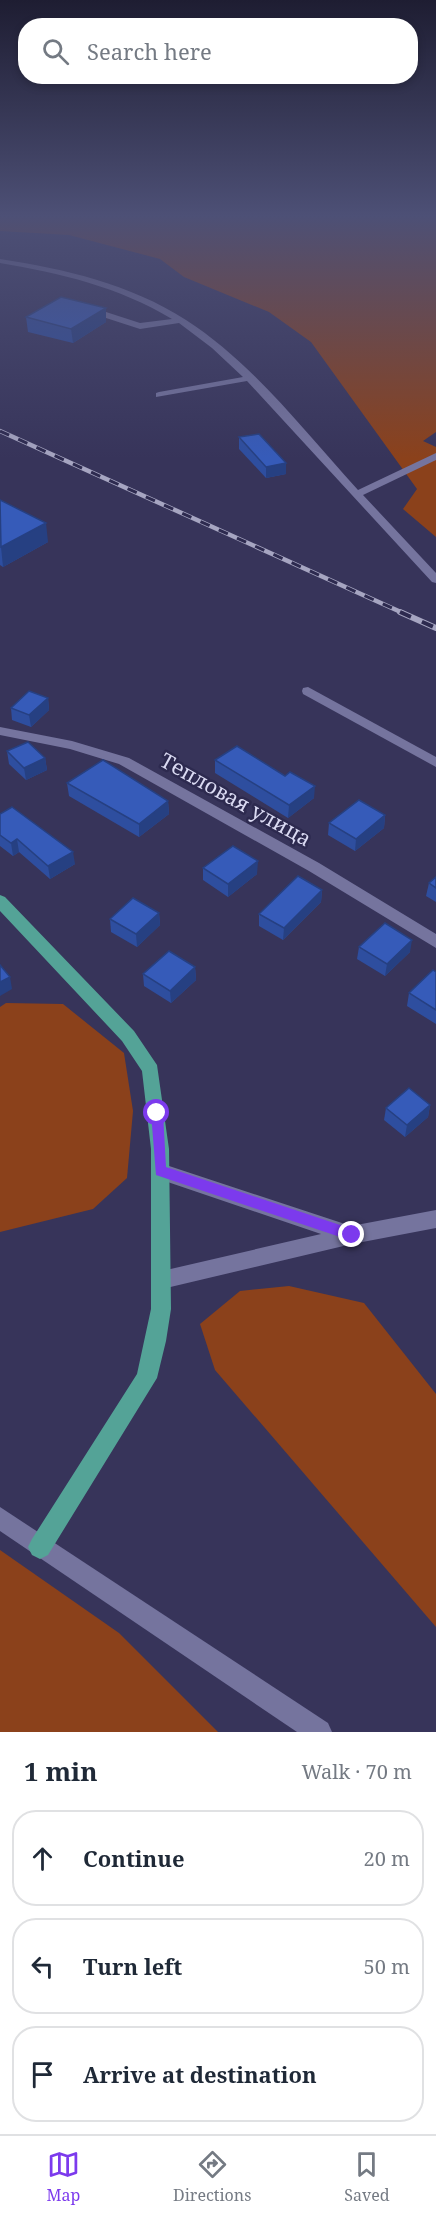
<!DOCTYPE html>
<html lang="en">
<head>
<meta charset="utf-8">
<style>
  body { margin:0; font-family:"Noto Serif",serif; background:#f6f6f7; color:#1f2937 }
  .stop { position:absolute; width:18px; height:18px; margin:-14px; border:4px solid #7c3aed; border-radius:50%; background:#fff }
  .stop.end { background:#7c3aed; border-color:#fff; box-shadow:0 2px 6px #0008 }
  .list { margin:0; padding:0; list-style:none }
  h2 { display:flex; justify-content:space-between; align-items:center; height:78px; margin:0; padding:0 24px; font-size:26px }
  h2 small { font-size:20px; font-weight:400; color:#747a83 }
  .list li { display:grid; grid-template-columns:39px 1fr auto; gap:18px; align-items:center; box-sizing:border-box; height:96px; margin:0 12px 12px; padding:0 12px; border:2px solid #e0e1e3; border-radius:24px }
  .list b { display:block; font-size:22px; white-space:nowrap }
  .list em { font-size:20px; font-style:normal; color:#747a83 }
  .icon { flex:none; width:33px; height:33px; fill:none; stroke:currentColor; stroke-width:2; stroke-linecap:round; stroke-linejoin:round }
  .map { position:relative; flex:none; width:436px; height:1732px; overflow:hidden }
  .search { position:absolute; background:#fff; box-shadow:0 3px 9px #0003; left:18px; right:18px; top:18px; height:66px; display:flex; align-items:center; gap:15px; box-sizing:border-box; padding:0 21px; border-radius:24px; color:#747a83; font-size:22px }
  .sheet { height:402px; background:#fff }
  nav { display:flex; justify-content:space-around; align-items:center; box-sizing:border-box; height:84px; border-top:2px solid #e0e1e3; background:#fff; font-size:16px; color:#747a83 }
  nav a { display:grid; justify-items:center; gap:3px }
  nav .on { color:#7c3aed }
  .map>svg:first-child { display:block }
  .green { fill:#8b411b }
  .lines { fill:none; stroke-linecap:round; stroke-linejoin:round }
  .minor { fill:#75749e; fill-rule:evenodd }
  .major { fill:#54a397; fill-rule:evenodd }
  .rail-far1-casing { stroke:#a6a5c1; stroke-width:4.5 }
  .rail-casing { stroke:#a6a5c1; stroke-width:6 }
  .rail-far1 { stroke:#2d2a4f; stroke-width:3; stroke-dasharray:10; stroke-linecap:butt }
  .rail { stroke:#2d2a4f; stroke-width:4; stroke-dasharray:12; stroke-linecap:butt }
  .wall { fill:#2e4e9f }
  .shaded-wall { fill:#264082 }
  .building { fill:#365bb9; stroke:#264082; stroke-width:1.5 }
  .route { fill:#7c3aed }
  .labels { text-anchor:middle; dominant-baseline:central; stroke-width:5; stroke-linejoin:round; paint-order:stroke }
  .street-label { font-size:21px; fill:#dadaf2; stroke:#2d2a4f }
</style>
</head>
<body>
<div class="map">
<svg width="436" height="1732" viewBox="0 0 436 1732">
  <rect width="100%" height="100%" fill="#37345a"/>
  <g class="green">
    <path d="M0,217H436V432L423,441L436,447V537L403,509L417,489L311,342L269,312L184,277L160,259L69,235L0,231Z"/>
    <path d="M6,1003L63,1004L124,1053L133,1111L127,1178L93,1209L0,1232V1007Z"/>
    <path d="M289,1286L364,1303L436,1394V1627L215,1370L200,1324L240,1291Z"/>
    <path d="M0,1550L119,1633L218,1732H0Z"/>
  </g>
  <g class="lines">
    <g class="minor">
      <path d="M0,259C65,269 130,284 186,320C253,363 304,431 358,490L436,453V460L363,495L436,573V583L432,582L247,381L156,397V393L159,392L243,377L212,348L179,323L140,329L103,317L102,315L106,312L140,323L172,319C119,287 60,273 0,263Z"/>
      <path d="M308,687L436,757V767L303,694L302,691L303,688Z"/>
      <path d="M0,727L72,741L129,758L319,863L436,934V948L309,871L119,764L70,749L0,735Z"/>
      <path d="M160,1163L351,1226L436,1210V1228L352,1244L162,1289L155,1287L152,1280L155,1273L162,1271L321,1234L153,1177L151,1171L153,1165Z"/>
      <path d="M0,1507L328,1723L332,1732H297L0,1531Z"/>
    </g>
    <path class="major" d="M0,895L5,897L134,1031L157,1065L169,1149L171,1309L166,1341L157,1378L48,1555L40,1559L32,1555L28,1547L32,1539L137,1374L151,1309V1149L142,1071L122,1041L0,911Z"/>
    <defs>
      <path id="rail-far1" d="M0,431L403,613"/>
      <path id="rail" d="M400,612L436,628"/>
    </defs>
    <use href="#rail-far1" class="rail-far1-casing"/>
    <use href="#rail" class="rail-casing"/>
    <use href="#rail-far1" class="rail-far1"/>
    <use href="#rail" class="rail"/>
  </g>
  <g class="wall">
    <path d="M26,317L106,322L73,343L28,332Z"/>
    <path d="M239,437L286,474L266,478L239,449Z"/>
    <path d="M0,500L48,542L3,567L0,565Z"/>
    <path d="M48,698L49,710L31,727L12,720L11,708Z"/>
    <path d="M7,751L45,758L47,770L26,780L9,764Z"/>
    <path d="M215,760L314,798L288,818L215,773Z"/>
    <path d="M67,783L168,801L169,814L139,837L69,796Z"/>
    <path d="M0,814L75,864L50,879L19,852L13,856L0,846Z"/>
    <path d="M385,815L384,828L355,851L328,835L329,823Z"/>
    <path d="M203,868L257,874L228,897L203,880Z"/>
    <path d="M436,877V902L426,896L429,883Z"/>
    <path d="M322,890L321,902L283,940L259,926V914Z"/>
    <path d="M159,913L160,925L137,947L111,932L110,919Z"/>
    <path d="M359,947L410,952L385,976L357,959Z"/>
    <path d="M195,967L196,980L171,1003L144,986L143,974Z"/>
    <path d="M436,972V1024L407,1006L409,993Z"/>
    <path d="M430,1105L428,1117L405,1137L384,1120L386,1108Z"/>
  </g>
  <g class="shaded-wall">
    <path d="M106,308V322L73,343L71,329Z"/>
    <path d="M286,463V474L266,478V467Z"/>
    <path d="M46,523L48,542L3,567L1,547Z"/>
    <path d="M48,698L49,710L31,727L29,715Z"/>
    <path d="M45,758L47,770L26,780L24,768Z"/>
    <path d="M315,786L314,798L288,818L289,805Z"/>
    <path d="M168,801L169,814L139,837V824Z"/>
    <path d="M385,815L384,828L355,851L356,839Z"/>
    <path d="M17,839L19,852L13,856L11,843Z"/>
    <path d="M73,852L75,864L50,879L48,866Z"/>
    <path d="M258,861L257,874L228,897V884Z"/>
    <path d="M322,890L321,902L283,940L284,928Z"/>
    <path d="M159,913L160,925L137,947L136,934Z"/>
    <path d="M412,940L410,952L385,976L387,964Z"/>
    <path d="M195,967L196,980L171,1003L170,991Z"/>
    <path d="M10,977L12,989L0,996V982Z"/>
    <path d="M430,1105L428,1117L405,1137L407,1125Z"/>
  </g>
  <g class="building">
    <path d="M61,297L106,308L71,329L26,317Z"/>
    <path d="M259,434L286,463L266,467L239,437Z"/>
    <path d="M0,500L46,523L1,547Z"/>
    <path d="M29,691L48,698L29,715L11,708Z"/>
    <path d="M28,742L45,758L24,768L7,751Z"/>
    <path d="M237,746L285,776L290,772L315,786L289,805L215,760Z"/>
    <path d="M103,760L168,801L139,824L67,783Z"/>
    <path d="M359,800L385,815L356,839L329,823Z"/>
    <path d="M12,807L73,852L48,866L17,839L11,843L0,835V814Z"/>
    <path d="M233,846L258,861L228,884L203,868Z"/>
    <path d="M298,876L322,890L284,928L259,914Z"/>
    <path d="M436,877V888L429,883Z"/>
    <path d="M133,898L159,913L136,934L110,919Z"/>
    <path d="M385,923L412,940L387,964L359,947Z"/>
    <path d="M169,951L195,967L170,991L143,974Z"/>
    <path d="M0,965L10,977L0,982Z"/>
    <path d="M433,970L436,972V1010L409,993Z"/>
    <path d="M409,1088L430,1105L407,1125L386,1108Z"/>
  </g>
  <linearGradient id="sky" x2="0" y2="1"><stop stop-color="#1e1d32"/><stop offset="0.47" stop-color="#4d5076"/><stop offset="1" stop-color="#4d5076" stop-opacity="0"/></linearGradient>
  <rect width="436" height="459" fill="url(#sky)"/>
  <path class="route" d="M157,1108L163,1113L166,1167L352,1229L358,1235L356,1239L352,1241L156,1175L151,1113Z"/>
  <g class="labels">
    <g class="street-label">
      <text transform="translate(236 799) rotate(29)">Тепловая улица</text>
    </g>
  </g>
</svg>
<div class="stop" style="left:157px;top:1113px"></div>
<div class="stop end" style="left:352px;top:1235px"></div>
<div class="search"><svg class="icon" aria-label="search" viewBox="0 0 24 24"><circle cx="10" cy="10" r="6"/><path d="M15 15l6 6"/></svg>Search here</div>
</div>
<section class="sheet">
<h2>1 min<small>Walk · 70 m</small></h2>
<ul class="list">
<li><svg class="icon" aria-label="ahead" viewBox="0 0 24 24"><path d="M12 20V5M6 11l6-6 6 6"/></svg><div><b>Continue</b></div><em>20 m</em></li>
<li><svg class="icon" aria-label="left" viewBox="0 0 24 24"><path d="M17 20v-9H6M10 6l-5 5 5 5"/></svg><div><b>Turn left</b></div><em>50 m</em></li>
<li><svg class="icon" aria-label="arrive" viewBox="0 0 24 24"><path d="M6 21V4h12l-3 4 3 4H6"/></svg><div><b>Arrive at destination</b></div></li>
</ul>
</section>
<nav>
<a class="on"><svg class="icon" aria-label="map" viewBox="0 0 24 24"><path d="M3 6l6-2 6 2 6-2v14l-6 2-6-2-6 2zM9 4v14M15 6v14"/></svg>Map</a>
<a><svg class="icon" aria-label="directions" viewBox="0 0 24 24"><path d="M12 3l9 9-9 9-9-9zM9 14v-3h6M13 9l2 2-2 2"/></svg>Directions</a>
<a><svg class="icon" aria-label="saved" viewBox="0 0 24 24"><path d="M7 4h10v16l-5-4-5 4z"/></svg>Saved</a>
</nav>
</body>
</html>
